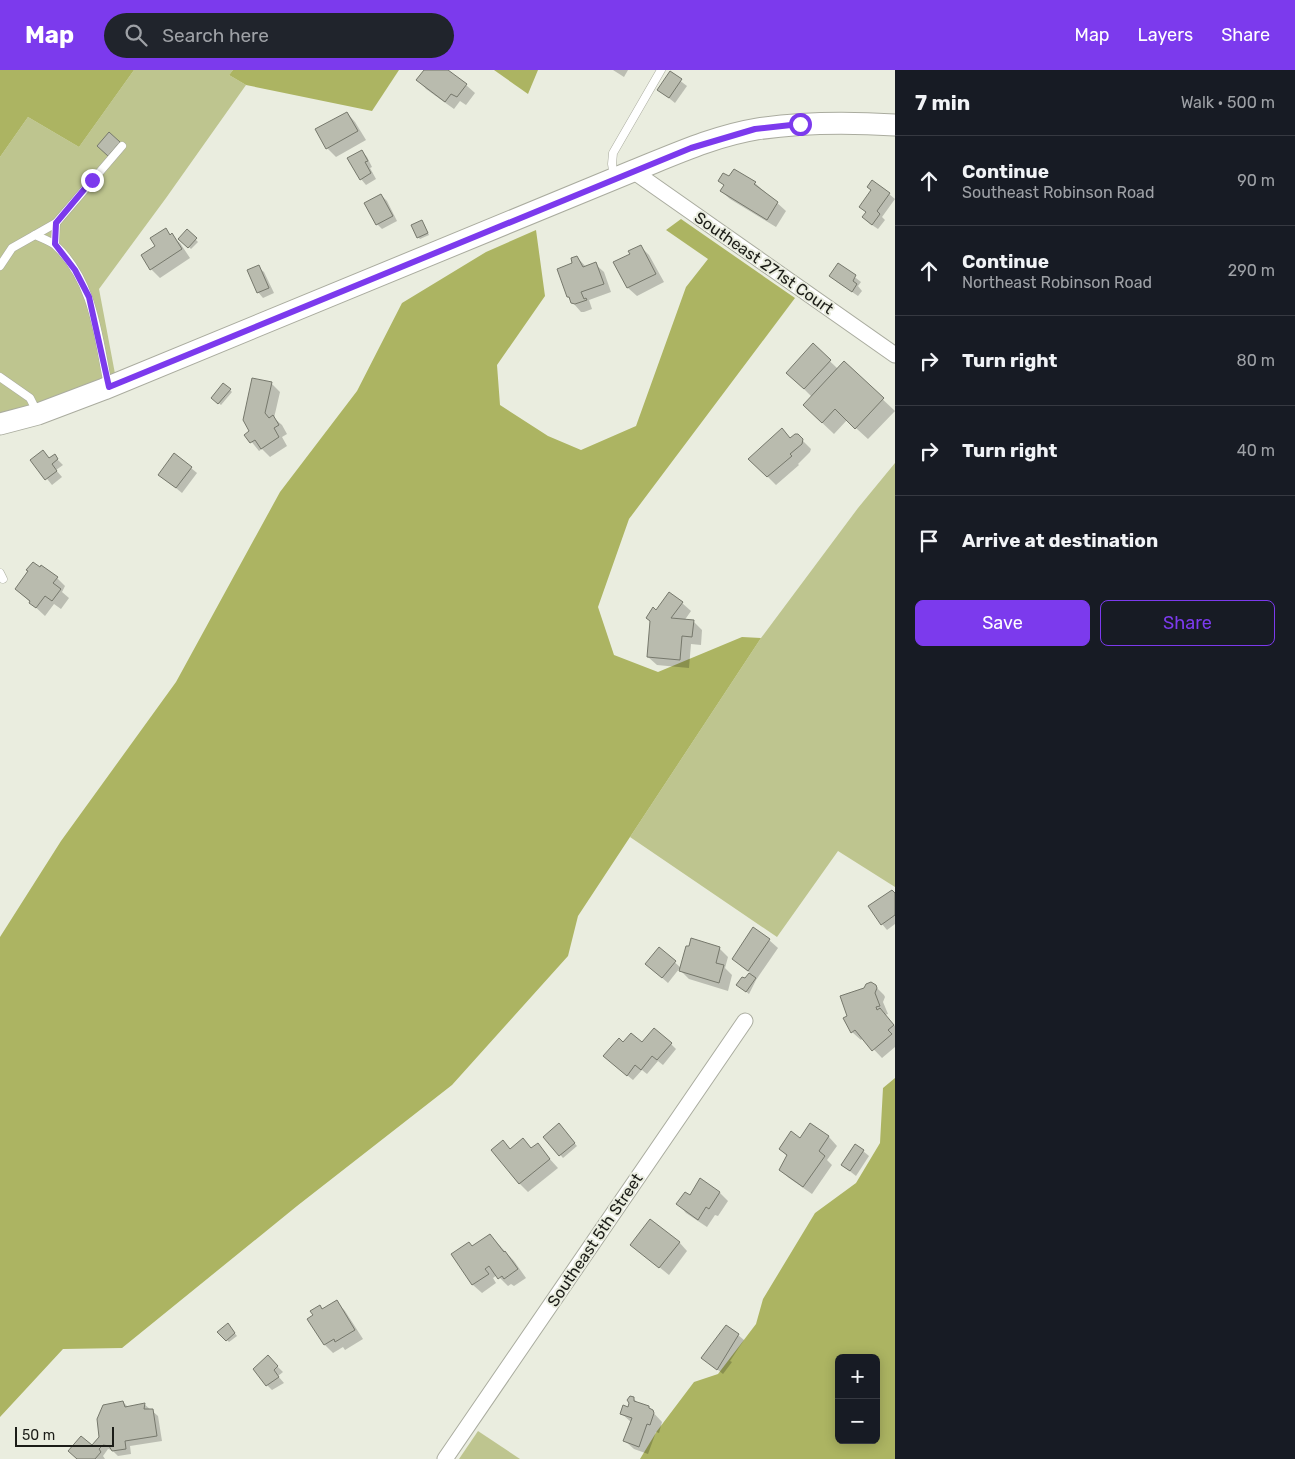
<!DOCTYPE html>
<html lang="en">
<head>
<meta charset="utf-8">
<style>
  body { margin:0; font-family:Rubik,sans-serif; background:#20242c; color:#f1f3f6 }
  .controls { position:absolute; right:15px; bottom:15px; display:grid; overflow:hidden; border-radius:8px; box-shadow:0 2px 12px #0003 }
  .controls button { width:45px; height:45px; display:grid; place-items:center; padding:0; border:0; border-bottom:1px solid #363941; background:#171b24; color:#f1f3f6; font:25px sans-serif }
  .scale { position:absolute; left:15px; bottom:12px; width:99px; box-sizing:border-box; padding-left:5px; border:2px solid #1c1d18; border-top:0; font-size:14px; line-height:18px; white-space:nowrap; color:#1c1d18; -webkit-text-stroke:4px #eaeddf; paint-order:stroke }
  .stop { position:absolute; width:15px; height:15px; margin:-11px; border:4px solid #7c3aed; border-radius:50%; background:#fff }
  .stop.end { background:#7c3aed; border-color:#fff; box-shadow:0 1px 5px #0008 }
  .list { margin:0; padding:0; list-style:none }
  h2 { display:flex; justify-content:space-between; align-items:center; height:65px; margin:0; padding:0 20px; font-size:21px }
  h2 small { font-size:16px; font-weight:400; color:#9ea1a6 }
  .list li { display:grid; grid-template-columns:32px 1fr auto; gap:15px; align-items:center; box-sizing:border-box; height:90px; padding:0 20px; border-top:1px solid #363941 }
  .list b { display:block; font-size:19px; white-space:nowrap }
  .list p { margin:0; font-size:16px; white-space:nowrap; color:#9ea1a6 }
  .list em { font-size:16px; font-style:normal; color:#9ea1a6 }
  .actions { display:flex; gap:10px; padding:15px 20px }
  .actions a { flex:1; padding:11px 0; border:1px solid #7c3aed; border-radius:8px; text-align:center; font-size:18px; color:#7c3aed }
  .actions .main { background:#7c3aed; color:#fff }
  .icon { flex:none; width:28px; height:28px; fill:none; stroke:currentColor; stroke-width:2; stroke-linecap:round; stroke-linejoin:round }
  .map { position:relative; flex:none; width:895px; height:1389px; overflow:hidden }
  header { display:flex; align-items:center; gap:30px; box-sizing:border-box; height:70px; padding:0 25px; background:#7c3aed; color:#fff }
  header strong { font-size:24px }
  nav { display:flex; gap:28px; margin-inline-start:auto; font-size:18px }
  .search { width:350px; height:45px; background:#20242c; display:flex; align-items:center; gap:12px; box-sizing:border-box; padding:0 18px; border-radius:28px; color:#9ea1a6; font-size:19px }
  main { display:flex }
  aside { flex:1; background:#171b24 }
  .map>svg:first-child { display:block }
  .green { fill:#bec58f }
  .forest { fill:#acb462; fill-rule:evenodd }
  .shadow { fill:#0003 }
  .building { fill:#b9bbae; stroke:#76786c }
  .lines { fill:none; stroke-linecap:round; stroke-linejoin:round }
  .lane-casing { stroke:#aaac9f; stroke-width:9 }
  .street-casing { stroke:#aaac9f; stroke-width:17 }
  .secondary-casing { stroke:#aaac9f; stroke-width:23 }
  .lane { stroke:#fff; stroke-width:8 }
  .street { stroke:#fff; stroke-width:15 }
  .secondary { stroke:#fff; stroke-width:21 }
  .route { stroke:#7c3aed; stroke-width:6 }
  .labels { text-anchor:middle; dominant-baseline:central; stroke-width:4; stroke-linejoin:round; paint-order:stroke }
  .street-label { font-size:16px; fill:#1c1d18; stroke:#eaeddf }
</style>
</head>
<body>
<header>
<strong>Map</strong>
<div class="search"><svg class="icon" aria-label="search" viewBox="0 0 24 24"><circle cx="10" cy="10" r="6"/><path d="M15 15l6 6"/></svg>Search here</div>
<nav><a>Map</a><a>Layers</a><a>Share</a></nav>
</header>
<main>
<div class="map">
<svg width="895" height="1389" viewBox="0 0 895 1389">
  <rect width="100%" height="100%" fill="#eaeddf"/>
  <g class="green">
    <path d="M134,0H233L229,5L246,15L166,128L99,219L116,309L31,338L0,344V87L28,47L79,77Z"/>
    <path d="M895,393V817L838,781L777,867L630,767L761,568L858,438Z"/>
    <path d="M478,1361L520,1389H459Z"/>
  </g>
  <g class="forest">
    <path d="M0,0H134L79,77L28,47L0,87Z"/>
    <path d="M233,0H399L372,41L246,15L229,5Z"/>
    <path d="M494,0H538L528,24Z"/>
    <path d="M681,149L795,228L629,449L598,537L614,585L658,602L742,567L761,568L578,846L568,886L452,1015L297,1136L122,1278L63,1279L0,1347V867L61,771L176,612L280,422L357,321L402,233L486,182L536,160L545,226L497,295L500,335L548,366L581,380L636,356L686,217L708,189L666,160Z"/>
    <path d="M895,1008V1389H640L657,1361L694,1312L718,1304L756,1254L763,1229L815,1143L856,1113L880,1073L883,1018ZM839,1288H876V1370H839Z"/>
  </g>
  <g class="shadow">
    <path d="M425,0H446L466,15L475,23L466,35L460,31L454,39L426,19L418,10Z"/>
    <path d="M613,0H628L624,7Z"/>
    <path d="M670,3L687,16L675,33L659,20Z"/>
    <path d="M347,43L355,52L366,70L336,87L327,78L317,60Z"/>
    <path d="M362,81L367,87L372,97L370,98L376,109L366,115L361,109Z"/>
    <path d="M720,111L755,113L786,141L776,157L730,129L721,121L725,116Z"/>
    <path d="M889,124L895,129L882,147L885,150L878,159L869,153L867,143L860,137Z"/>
    <path d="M381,125L387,131L397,151L382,159L377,154Z"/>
    <path d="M424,154L429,165L420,169L418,167Z"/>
    <path d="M165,160L180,173L190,188L160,208L151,199L143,186L157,177Z"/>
    <path d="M187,161L198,172L191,179L180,169Z"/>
    <path d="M640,176L649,185L664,212L637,226L628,218L615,193L632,184Z"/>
    <path d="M577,187L586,197L595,194L604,202L611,222L589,230L592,239L584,242H581L568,227Z"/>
    <path d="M838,194L861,212L858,216L862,221L858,226L836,211Z"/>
    <path d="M258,197L264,202L274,223L263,228L258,222Z"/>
    <path d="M813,275L838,299L844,293L895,341L868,369L847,350L834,364L816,347L812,327L796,311Z"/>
    <path d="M271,313L280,322L274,348L282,355L287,364L282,367L287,376L270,387L262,379L259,381L246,365L251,362Z"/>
    <path d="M230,320L232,322L221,335L215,330Z"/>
    <path d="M798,366L811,379L810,382L798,394L799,395L776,415L750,389Z"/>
    <path d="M54,386L63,395L56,400L62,407L52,415L32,390L50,389Z"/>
    <path d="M191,398L197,403L182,423L160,405Z"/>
    <path d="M31,496L57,508L65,516L62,522L69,528L61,539L54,534L45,546L16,519Z"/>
    <path d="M682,533L691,541L684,551H693L702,560L701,575L691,574L689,598L657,595L648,587L651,551L657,541Z"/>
    <path d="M895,824V854L887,860L882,854Z"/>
    <path d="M769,870L778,878L756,910L749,924L740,917L750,903L733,889Z"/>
    <path d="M659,878L681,898L719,878L728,887L725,898L732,905L728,921L689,909L679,899L668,913L652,899Z"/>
    <path d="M875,916L884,925L885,927L883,932L888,944L885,945L895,956V977L882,988L863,968L861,970L852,962Z"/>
    <path d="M623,974H671L676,979L663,995L658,991L647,1004L642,1000L633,1010L611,992Z"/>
    <path d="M559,1055L577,1076L563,1088L545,1067Z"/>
    <path d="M811,1055L829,1067L837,1076L827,1090L832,1095L812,1124L789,1108L780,1100L788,1087L780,1079L801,1070Z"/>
    <path d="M523,1070L532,1079L537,1075L558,1098L528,1122L519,1113L503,1072L511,1080Z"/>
    <path d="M863,1081L869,1086L856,1106L842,1095Z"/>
    <path d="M700,1110L720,1123L728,1131L718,1146L715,1145L707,1157L686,1143L678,1134L690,1127Z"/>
    <path d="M490,1165L514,1191L526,1208L514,1216L511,1214L508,1216L497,1205L493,1208L496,1213L482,1223L473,1215L452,1185L473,1177Z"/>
    <path d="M679,1172L687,1181L669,1205L632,1175Z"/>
    <path d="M337,1232L345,1241L363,1269L345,1280L343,1277L333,1283L325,1275L323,1240Z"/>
    <path d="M228,1254L237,1266L229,1272L225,1268Z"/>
    <path d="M738,1265L744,1270L730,1291L732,1292L723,1304L703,1288Z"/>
    <path d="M268,1287L283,1302L278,1306L284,1313L272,1320L267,1315Z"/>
    <path d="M632,1327L639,1334L649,1338L662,1352L659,1363L656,1362L648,1384L634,1379L625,1371L631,1352L622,1344L629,1339Z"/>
    <path d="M123,1332L129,1338L144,1334L158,1346L162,1371L130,1376L131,1384L118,1386L112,1380L108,1379L103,1386L105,1389H78L92,1377L100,1367Z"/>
  </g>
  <g class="building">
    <path d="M424,0H448L467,14L457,27L451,24L445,32L416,10Z"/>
    <path d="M670,1L682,9L669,28L657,20Z"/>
    <path d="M347,42L358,61L326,79L315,59Z"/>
    <path d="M109,62L120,72L108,86L97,76Z"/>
    <path d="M362,80L368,91L365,92L371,103L360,110L347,88Z"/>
    <path d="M734,99L756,112L754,114L778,132L767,150L720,121L724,115L718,111L723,103L729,106Z"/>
    <path d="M872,110L890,123L877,141L880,144L872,155L862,147L866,142L859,137L871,120L867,117Z"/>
    <path d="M381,124L393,146L376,155L364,133Z"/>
    <path d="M422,150L428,163L417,168L411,155Z"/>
    <path d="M166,158L170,165L172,163L182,179L150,200L141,185L155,176L150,168Z"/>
    <path d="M187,159L197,168L188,178L178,169Z"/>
    <path d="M641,175L656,204L627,218L613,192L630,184L628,181Z"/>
    <path d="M577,186L583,197L596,192L604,214L581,222L584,229L586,228L587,230L575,234L571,233L569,227H567L557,199L572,193L571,188Z"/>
    <path d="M838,193L856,205L853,211L857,214L852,222L829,206Z"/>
    <path d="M259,195L269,218L257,223L247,200Z"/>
    <path d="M813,273L831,290L804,319L786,303Z"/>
    <path d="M844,291L884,328L855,359L835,339L822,353L803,335Z"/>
    <path d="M252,308L272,312L265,343L269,348L273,345L279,355L274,358L279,367L261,379L255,370L250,373L244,365L249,361L243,350Z"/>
    <path d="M223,313L231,319L218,334L211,328Z"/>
    <path d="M782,358L790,368L795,364H798L803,369L802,374L790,384L792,386L767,407L748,389Z"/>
    <path d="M43,380L49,388L55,384L58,389L52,394L57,401L45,410L30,390Z"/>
    <path d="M174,383L192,397L176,418L158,405Z"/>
    <path d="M33,492L40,497L41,495L58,507L53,513L61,519L52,531L45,526L36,538L29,533L30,531L15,519L28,501L26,500Z"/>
    <path d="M669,522L683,532L671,548L694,550L692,567L682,566L680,590L647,587L650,551L646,548L653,537L656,540Z"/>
    <path d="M892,820L895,823V845L881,855L868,836Z"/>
    <path d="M753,857L770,869L748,901L732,889Z"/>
    <path d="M691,868L720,877L716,893L724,895L719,913L679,901L686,876H689Z"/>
    <path d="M659,877L676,891L662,908L645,894Z"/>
    <path d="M749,903L756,908L746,922L736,915L742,907L745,908Z"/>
    <path d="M871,912L876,915L877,918L875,923L880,936L876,937L877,940L880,938L894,955L888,960L892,964L872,981L855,960L851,963L843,948L847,946L840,926L864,918L866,914Z"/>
    <path d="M654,958L672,973L657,990L652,986L641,1000L635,995L627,1006L603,986L619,968L623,972L631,963L642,972Z"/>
    <path d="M559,1053L575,1073L559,1086L543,1067Z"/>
    <path d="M810,1053L829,1066L819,1081L825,1086L803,1117L779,1100L787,1085L779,1079L791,1061L800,1068Z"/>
    <path d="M523,1068L531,1078L538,1073L550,1089L519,1114L491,1080L503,1070L510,1079Z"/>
    <path d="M855,1074L864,1080L850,1101L841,1095Z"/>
    <path d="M700,1108L720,1122L709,1139L706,1137L698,1150L676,1134L685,1122L690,1125Z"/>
    <path d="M650,1149L680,1172L659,1198L630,1175Z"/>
    <path d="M490,1164L504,1182L505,1181L518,1199L504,1209L502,1206L498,1209L489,1196L485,1199L489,1204L472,1215L451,1184L469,1172L472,1176Z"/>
    <path d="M337,1230L355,1260L335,1272L334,1269L324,1275L307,1249L313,1245L310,1241L320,1235L322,1239Z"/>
    <path d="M228,1253L235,1263L226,1271L217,1262Z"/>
    <path d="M726,1255L739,1264L717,1300L701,1288Z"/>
    <path d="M268,1285L278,1296L274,1300L279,1307L266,1316L253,1299Z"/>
    <path d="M630,1326L634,1327V1331L649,1336V1338L653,1340L654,1343L650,1355L647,1354L639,1377L623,1371L632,1348L620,1344L623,1335L628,1337L629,1333L627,1330Z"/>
    <path d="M123,1331L125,1337L145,1333L144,1339H153L157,1366L125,1371L126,1379L112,1381L109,1376L103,1375L99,1379L101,1382L95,1389H77L68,1381L81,1366L92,1375L99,1367L97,1349L103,1335Z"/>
  </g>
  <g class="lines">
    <defs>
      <g id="lane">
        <path d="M614,107L612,94L613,83L661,0"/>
        <path d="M35,165L56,153"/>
        <path d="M55,174L56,153L122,76"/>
        <path d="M0,196L12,178L35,165C41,168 50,171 55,175C94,211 98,267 108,315"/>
        <path d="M0,307L30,328L37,342"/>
        <path d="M0,503L3,509"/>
      </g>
      <g id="street">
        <path d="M633,101L895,285"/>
        <path d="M445,1389L745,951"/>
      </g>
      <path id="secondary" d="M0,354L38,344L104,319L633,101C673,85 714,66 757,59C803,52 849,52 895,55"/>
    </defs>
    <use href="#lane" class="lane-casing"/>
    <use href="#street" class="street-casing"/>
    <use href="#secondary" class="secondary-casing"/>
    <use href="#lane" class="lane"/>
    <use href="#street" class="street"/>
    <use href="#secondary" class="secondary"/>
  </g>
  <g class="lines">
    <path class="route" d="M92,110L56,153L55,174L75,200L89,227L109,317L691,78L755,59L800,54"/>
  </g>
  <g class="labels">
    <g class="street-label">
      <text transform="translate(764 193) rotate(35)">Southeast 271st Court</text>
      <text transform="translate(595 1170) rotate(-56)">Southeast 5th Street</text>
    </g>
  </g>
</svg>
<div class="controls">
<button>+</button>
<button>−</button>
</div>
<div class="scale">50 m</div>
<div class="stop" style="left:800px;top:54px"></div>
<div class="stop end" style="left:92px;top:110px"></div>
</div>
<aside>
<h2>7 min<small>Walk · 500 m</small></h2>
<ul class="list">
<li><svg class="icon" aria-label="ahead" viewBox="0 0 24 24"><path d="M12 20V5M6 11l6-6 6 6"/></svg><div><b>Continue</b><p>Southeast Robinson Road</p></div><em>90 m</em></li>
<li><svg class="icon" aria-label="ahead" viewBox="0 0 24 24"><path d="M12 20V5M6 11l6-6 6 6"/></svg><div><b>Continue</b><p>Northeast Robinson Road</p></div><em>290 m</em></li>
<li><svg class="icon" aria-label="right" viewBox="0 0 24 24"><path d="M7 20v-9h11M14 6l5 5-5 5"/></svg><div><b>Turn right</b></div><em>80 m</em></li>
<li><svg class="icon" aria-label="right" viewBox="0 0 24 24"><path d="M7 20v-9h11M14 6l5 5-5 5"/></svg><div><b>Turn right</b></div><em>40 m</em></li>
<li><svg class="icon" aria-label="arrive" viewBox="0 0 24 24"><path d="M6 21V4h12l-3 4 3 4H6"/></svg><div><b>Arrive at destination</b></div></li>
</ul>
<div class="actions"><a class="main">Save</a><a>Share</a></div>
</aside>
</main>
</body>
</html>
